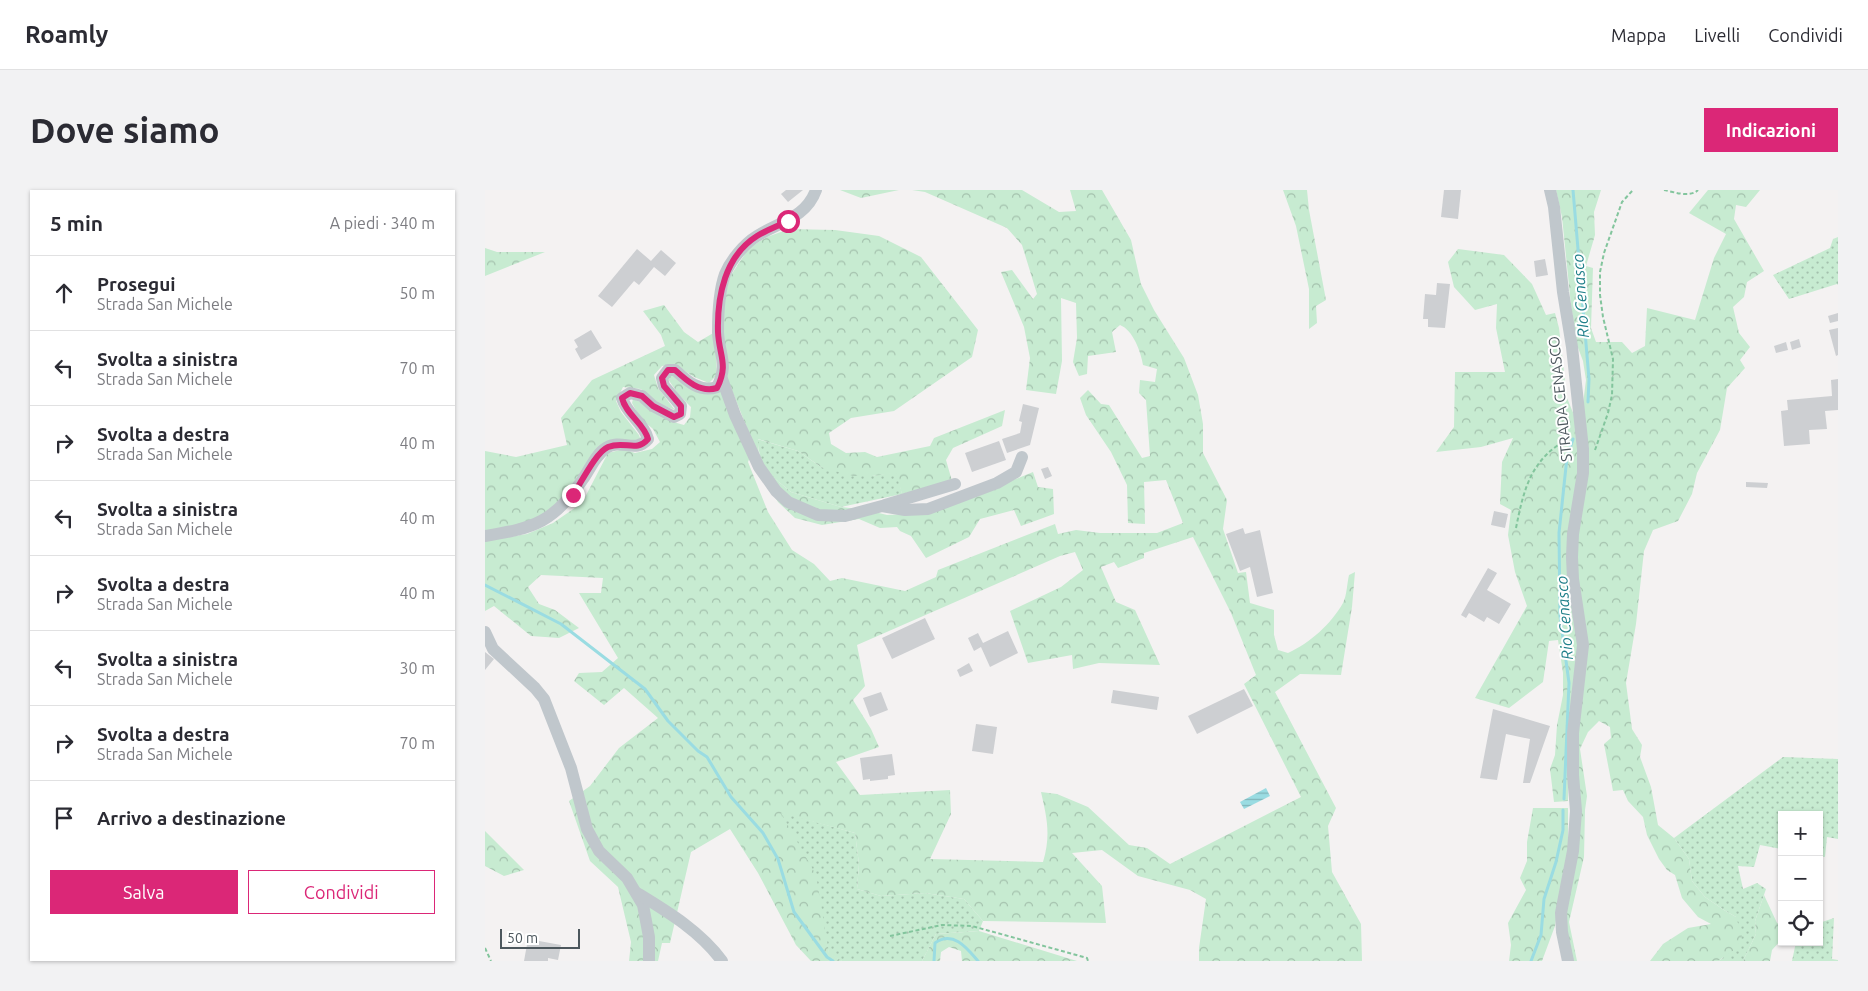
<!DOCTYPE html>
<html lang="it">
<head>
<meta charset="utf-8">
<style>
  body { margin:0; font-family:Ubuntu,sans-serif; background:#f2f2f3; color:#2b2b33 }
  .controls { position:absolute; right:15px; bottom:15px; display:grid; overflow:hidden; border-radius:0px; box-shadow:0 1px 4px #0004 }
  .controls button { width:45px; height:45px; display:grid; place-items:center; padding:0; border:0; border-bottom:1px solid #e1e1e2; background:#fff; color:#2b2b33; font:25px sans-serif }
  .scale { position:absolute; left:15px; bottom:12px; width:80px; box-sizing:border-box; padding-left:5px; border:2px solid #4c575d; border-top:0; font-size:14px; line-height:18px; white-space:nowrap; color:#4c575d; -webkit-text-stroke:4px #fff; paint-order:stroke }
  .stop { position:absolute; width:15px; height:15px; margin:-11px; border:4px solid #db2777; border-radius:50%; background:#fff }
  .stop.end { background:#db2777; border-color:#fff; box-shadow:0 1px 5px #0008 }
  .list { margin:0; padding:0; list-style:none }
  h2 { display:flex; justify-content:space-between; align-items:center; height:65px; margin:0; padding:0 20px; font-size:21px }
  h2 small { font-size:16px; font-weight:400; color:#7c7c81 }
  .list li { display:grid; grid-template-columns:32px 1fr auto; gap:15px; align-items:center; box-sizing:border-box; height:75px; padding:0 20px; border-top:1px solid #e1e1e2 }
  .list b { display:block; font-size:19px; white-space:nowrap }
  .list p { margin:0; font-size:16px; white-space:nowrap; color:#7c7c81 }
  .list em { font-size:16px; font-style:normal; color:#7c7c81 }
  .actions { display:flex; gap:10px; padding:15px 20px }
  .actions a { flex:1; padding:11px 0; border:1px solid #db2777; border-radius:0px; text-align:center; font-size:18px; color:#db2777 }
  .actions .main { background:#db2777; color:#fff }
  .icon { flex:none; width:28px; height:28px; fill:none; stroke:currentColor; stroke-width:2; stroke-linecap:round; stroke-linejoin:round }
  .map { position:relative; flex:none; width:1353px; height:771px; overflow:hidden; border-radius:0px }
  header { display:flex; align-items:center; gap:30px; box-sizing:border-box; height:70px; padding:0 25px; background:#fff; border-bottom:1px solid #e1e1e2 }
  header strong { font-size:24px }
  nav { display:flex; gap:28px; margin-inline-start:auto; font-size:18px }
  .intro { display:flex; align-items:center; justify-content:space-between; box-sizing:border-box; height:120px; padding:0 30px }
  h1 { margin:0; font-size:35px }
  .button { padding:12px 22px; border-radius:0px; background:#db2777; color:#fff; font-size:18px; font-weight:700 }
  main { display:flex; gap:30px; padding:0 30px }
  aside { flex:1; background:#fff; border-radius:0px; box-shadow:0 1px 4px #0004 }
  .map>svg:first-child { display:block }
  .grass { fill:url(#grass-dots) }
  .forest { fill:url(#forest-crowns); fill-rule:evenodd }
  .water { fill:url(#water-rules) }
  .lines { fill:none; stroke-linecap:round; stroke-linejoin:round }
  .stream { stroke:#9adce2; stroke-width:3 }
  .building { fill:#cdcfd2 }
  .path { stroke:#83c59d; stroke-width:2; stroke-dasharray:4 2.5; stroke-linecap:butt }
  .minor { stroke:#c0c7cc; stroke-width:12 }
  .route { stroke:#db2777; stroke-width:6 }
  .labels { text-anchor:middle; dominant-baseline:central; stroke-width:4; stroke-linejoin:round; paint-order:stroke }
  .street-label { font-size:15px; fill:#4c575d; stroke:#fff }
  .water-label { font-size:16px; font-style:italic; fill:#1d7e88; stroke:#fff }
</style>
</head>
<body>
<header>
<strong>Roamly</strong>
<nav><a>Mappa</a><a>Livelli</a><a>Condividi</a></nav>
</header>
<div class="intro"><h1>Dove siamo</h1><a class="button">Indicazioni</a></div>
<main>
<aside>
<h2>5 min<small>A piedi · 340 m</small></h2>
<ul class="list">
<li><svg class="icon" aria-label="ahead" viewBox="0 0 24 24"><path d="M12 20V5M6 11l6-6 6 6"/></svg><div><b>Prosegui</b><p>Strada San Michele</p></div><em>50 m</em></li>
<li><svg class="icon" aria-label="left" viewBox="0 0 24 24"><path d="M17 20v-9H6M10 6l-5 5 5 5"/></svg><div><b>Svolta a sinistra</b><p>Strada San Michele</p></div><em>70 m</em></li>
<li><svg class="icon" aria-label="right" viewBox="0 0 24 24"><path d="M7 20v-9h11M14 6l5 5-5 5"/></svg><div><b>Svolta a destra</b><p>Strada San Michele</p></div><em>40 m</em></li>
<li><svg class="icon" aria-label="left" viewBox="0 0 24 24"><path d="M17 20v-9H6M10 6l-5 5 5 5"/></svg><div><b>Svolta a sinistra</b><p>Strada San Michele</p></div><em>40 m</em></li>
<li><svg class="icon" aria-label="right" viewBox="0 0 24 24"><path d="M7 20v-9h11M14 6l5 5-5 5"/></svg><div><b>Svolta a destra</b><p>Strada San Michele</p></div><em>40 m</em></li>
<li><svg class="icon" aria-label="left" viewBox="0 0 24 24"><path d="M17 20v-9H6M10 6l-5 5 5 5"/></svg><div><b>Svolta a sinistra</b><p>Strada San Michele</p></div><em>30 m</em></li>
<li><svg class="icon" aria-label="right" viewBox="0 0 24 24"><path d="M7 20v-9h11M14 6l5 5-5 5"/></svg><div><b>Svolta a destra</b><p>Strada San Michele</p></div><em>70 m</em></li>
<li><svg class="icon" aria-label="arrive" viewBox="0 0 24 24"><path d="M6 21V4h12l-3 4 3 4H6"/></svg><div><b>Arrivo a destinazione</b></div></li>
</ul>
<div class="actions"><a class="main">Salva</a><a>Condividi</a></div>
</aside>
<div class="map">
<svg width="1353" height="771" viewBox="0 0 1353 771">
  <defs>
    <pattern id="grass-dots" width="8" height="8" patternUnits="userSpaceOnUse" patternTransform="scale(1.25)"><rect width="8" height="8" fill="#c7ebd1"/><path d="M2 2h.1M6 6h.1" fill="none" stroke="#a4c1ad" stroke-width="1.8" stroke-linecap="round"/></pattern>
    <pattern id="forest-crowns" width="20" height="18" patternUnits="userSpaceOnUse" patternTransform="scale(1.25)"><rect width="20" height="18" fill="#c7ebd1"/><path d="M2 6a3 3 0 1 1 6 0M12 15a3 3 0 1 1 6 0" fill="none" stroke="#a4c1ad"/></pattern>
    <pattern id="water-rules" width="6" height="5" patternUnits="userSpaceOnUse" patternTransform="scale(1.25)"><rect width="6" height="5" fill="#9adce2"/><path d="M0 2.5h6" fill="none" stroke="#80b5ba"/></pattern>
  </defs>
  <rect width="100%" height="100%" fill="#f4f2f2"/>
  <g class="grass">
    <path d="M1353,47V95L1352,94L1304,109L1288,85L1345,58L1348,49Z"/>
    <path d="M272,249L313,261L336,277L387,286L412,282L417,304L356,317L306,302L277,278Z"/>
    <path d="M1298,567L1353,569V649L1342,647L1340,667L1334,666V625H1297V659L1275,655L1269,677L1253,676L1258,699L1272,693L1281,699L1270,731L1271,744L1258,771H1233L1238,768L1251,727L1239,720L1220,707L1207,691L1204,669L1189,648Z"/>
    <path d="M295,622L370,643L374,674L372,699L396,706L440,703L479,709L498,731L494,741L451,744L437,771H357L344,764L341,749Z"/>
    <path d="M1349,728L1347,769L1353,770V771H1307L1311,752H1334V733Z"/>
  </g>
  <g class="forest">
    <path d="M355,0H414L376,8Z"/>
    <path d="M427,0H537L574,22L591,21L585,0H617L646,50L656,94L669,120L699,168L713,205L718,234V263L742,310L738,339L753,383L761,382L765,413L789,420V445L793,460L803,463C825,453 846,434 858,413C862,405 862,393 864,385L870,382L867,417L856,485L815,484L790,502L851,618L843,636L847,682L876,734L877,771H714V758L721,709L705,700L653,686L617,660L587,663L617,696L621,733L498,731L479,709L440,703L396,706L372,699L374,674L370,643L296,623L331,685L344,763L357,771H326L311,755L273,683L245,639L206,662L185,753H177L173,771H168L169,752H158V771H144L146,752L133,697L105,671L84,611L105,596L134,558L173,528L139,498L119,515L89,491L94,483L117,482L133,468L94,403H116L118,388L56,385L43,397L54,414L70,420L94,438L74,448L46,446L9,416L0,421V351L42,344L68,333L97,313L123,263L139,259L150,263L167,259L175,252L168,239L155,228L147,213L148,209C167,215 180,231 199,235L205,227L206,217L193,204L183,189L185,185L237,200L265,267L263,272L283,322L307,360L329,374L345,391L357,388L420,401L451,387L453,380L570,334L573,344L591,340L615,343H672L698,333L681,290L659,292L660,334L643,333L642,295L626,262L601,225L595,208L603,200L616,214L624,215L657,268L665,266L661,210L654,203L655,190L670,192L672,179L658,175C656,162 648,140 635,135L627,142L631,162L603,166L602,184L594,186L588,172L592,148L591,113L576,108L577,171L571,204L541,200L545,168L539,137L516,82L527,80L548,109L552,104L537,55L522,38L440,2ZM708,347L746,423L771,485L759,494L816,607L685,674L662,658L644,655L603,617L572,604L556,602C562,628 566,645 558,672L445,669L466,624L465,600L375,605L351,572L394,557L386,539L368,510L380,496L372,455L575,366L590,362L598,380L576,397L525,421L543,473L587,465L588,479L614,473L675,475L650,420L631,412L616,377L629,372L633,378L659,368V363Z"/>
    <path d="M798,0H822L824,20L841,110L831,116L832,133L824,139V99L811,36Z"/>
    <path d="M1071,0H1116L1109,22L1110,45L1101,76L1108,78L1106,138L1111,152H1137L1147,163L1160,156L1162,118L1210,130L1229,68L1241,44L1204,23L1223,0H1275L1261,17L1251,15L1249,29L1279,81L1262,92L1259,107L1248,117L1254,143L1265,157L1255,170L1260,178L1242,198L1235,240L1212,283L1207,304L1193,331L1168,340L1159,361L1151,434L1141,493L1147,539L1157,555L1155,567L1166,597L1173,635L1189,648L1204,669L1207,691L1220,707L1239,720L1251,727L1257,746L1252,758L1233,771H1165L1178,754L1203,738L1226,734L1213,727L1197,708L1190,685L1182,680L1174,669L1162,645L1158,627L1143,611L1138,600L1128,601L1119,554L1126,548L1125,537L1114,531L1103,542L1095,559L1102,606L1100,620L1099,667L1084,732L1092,771H1086L1079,740L1091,543L1102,456L1090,388L1098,214L1101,190L1098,171L1092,155L1086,115L1077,27Z"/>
    <path d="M304,39L350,40L394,46L436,67L493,140L487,167L409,221L366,228L344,243L346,254L361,263L380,262L392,267L445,256L449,248L520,220L517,236L468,258L461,270L467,291L417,304L411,283L387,286H368L336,277L313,261L273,249L274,268L242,188L238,142L239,114L244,88L264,58L282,47Z"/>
    <path d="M0,58L12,62H60L0,86Z"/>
    <path d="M973,59L1019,65L1047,94L1061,125L1070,123L1074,138L1082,208L1089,225L1093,254L1094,282L1083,341L1095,454L1083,544V611L1069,612L1065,579L1070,565L1072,535L1078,505V483L1073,450L1064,451L1058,492L1024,518L990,508L1042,416L1030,382L1023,345L1026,320L1015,314L1017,272L1028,248L996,257L951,262L969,237L970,182H1020L1011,138L1012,114L990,120L969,97L963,72Z"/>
    <path d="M179,115L199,142L213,152L230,142L232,185L224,193L209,187L191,175L177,176L169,185L173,198L190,220L172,213L156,199L138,197L131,211L136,222L154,245L156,251L137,250L84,304L45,334L0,342V261L31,267L82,255L76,228L107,190L180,156L176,145L158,121Z"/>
    <path d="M277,278L306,302L356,317L382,320L402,325L447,323L548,282L553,297L568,299L569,324L536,336L529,320L495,329L484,347L441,368L426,346L415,341L412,337L395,338L374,329L337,335L310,328L293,312L272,279Z"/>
    <path d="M1048,618H1083V659L1070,736L1057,771H1024L1026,755L1023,733L1041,700L1035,688L1042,671V652Z"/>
    <path d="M0,641L39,680L19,686L0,676Z"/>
    <path d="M1279,705L1292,733L1297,735V749L1287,760L1285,771H1258L1271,744L1270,731Z"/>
    <path d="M494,741L592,771H477L476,761L464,757L456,762L455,771H437L451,744Z"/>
  </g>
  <path class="water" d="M781,598L785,606L759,619L755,612Z"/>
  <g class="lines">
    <g class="stream">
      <path d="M1088,0L1104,189L1103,212"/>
      <path d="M0,395L76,434L160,499L183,531L213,561L222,567L246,607L278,643L293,669L309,722L342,767L348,771"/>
      <path d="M1079,609L1084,493L1075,426L1074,343L1082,267L1088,249"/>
      <path d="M449,771L450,753C468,740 482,758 493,771"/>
      <path d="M1046,771L1056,745L1059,709L1071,672L1078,640V620"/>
    </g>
  </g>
  <g class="building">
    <path d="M301,0H318L303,12L296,4Z"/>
    <path d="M959,0H976L973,29L956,27Z"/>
    <path d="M152,59L166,71L176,60L191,73L180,86L169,77L154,95L149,91L127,117L113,106Z"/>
    <path d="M1060,69L1063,85L1051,87L1049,71Z"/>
    <path d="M952,93L965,94L960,138L943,137V129H938L940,104L951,105Z"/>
    <path d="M1353,123V131L1345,133L1343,126Z"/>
    <path d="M1353,138V165L1351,166L1344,140Z"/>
    <path d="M106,140L117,158L96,170L90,159L93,157L89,150Z"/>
    <path d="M1314,149L1316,157L1307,160L1305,152Z"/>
    <path d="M1301,152L1303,160L1291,163L1289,156Z"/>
    <path d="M1353,189V220L1340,221L1342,239L1324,240L1325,254L1299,256L1296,221L1303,220L1302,210L1347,206L1346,190Z"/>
    <path d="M538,214L554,218L545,255L522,263L517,249L535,243L537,232L534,231Z"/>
    <path d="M514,251L521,270L487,282L480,263Z"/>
    <path d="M563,277L567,286L560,289L556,279Z"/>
    <path d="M1261,292L1283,293L1282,298L1261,297Z"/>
    <path d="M1009,321L1023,324L1020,338L1006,335Z"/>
    <path d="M758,338L760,344L775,340L788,403L772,407L765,377L755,381L741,344Z"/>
    <path d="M1003,378L1012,383L1002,400L1026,414L1014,434L1002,427L999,432L984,423L981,428L976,425Z"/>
    <path d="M440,428L450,449L407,469L397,448Z"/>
    <path d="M523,441L533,463L505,477L496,457L489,461L483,448L493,443L498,453Z"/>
    <path d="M0,462L9,469L0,480Z"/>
    <path d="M484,473L488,481L475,487L472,480Z"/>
    <path d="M759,499L768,516L712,544L703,526Z"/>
    <path d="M628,500L674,507L672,520L626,513Z"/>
    <path d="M396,502L403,520L385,527L378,508Z"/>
    <path d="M1008,519L1065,536L1045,593H1038L1045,549L1021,544L1012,590L995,588Z"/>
    <path d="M491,534L512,537L508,564L487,561Z"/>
    <path d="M407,564L410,585L403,586V589L385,591V589L378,590L375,568Z"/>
    <path d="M43,749L76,755L73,770L63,768V771H39Z"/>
  </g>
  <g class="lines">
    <g class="path">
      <path d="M1179,0C1189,2 1205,8 1213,0"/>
      <path d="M1110,260L1123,223L1127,205L1128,169L1118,127L1115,105V82L1119,63L1137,12L1148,0"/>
      <path d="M1031,338C1039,298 1046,268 1085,248"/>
      <path d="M405,746L457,735L487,736L602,768L603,771"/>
      <path d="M0,758L6,771"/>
    </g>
    <g class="minor">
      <path d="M1065,0L1069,17L1078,102L1087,157L1098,259V283L1088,344L1087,367L1088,389L1098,455L1088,543V585L1091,621L1088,661L1076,723L1077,742L1083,771"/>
      <path d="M237,189L250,225L274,277L291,301L303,312L333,325L360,326L397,316L420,320L443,319L512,293L531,282L537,267"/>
      <path d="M400,315L470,294"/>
      <path d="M0,346C50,338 69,332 98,289C105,279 111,264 121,258C137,248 150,264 163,249C159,233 142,225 137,208L145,203L157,206L168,216L189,227L195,224L196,216L179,196L177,188L183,180H190C202,191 215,203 232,197C244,174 234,165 233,142C233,124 234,101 240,84C246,70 259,54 272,46C294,32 321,28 331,0"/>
      <path d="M0,442L8,459L50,498L59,509L86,578L102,639L114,661L142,688L158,715L164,747V771"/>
      <path d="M152,703C183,722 215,741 237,771"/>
    </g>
  </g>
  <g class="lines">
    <path class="route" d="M88,305C96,293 111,262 123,257C140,250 151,263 163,249C159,233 141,225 137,208L145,203L157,206L168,216L189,227L196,224V216L179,196L177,188L183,180H190C202,191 215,203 232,198C244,174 234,166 233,142C232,106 240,66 272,46C282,40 293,36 303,31"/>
  </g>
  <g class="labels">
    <g class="street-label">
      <text transform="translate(1075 209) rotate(-96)">STRADA CENASCO</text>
    </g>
    <g class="water-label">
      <text transform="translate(1095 106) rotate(-94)">RIo Cenasco</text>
      <text transform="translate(1079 428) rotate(-94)">Rio Cenasco</text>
    </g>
  </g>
</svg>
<div class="controls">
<button>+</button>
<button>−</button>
<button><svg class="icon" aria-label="locate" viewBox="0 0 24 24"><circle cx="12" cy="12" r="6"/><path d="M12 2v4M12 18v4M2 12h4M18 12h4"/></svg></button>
</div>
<div class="scale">50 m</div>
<div class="stop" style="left:303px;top:31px"></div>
<div class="stop end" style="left:88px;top:305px"></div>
</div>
</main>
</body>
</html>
